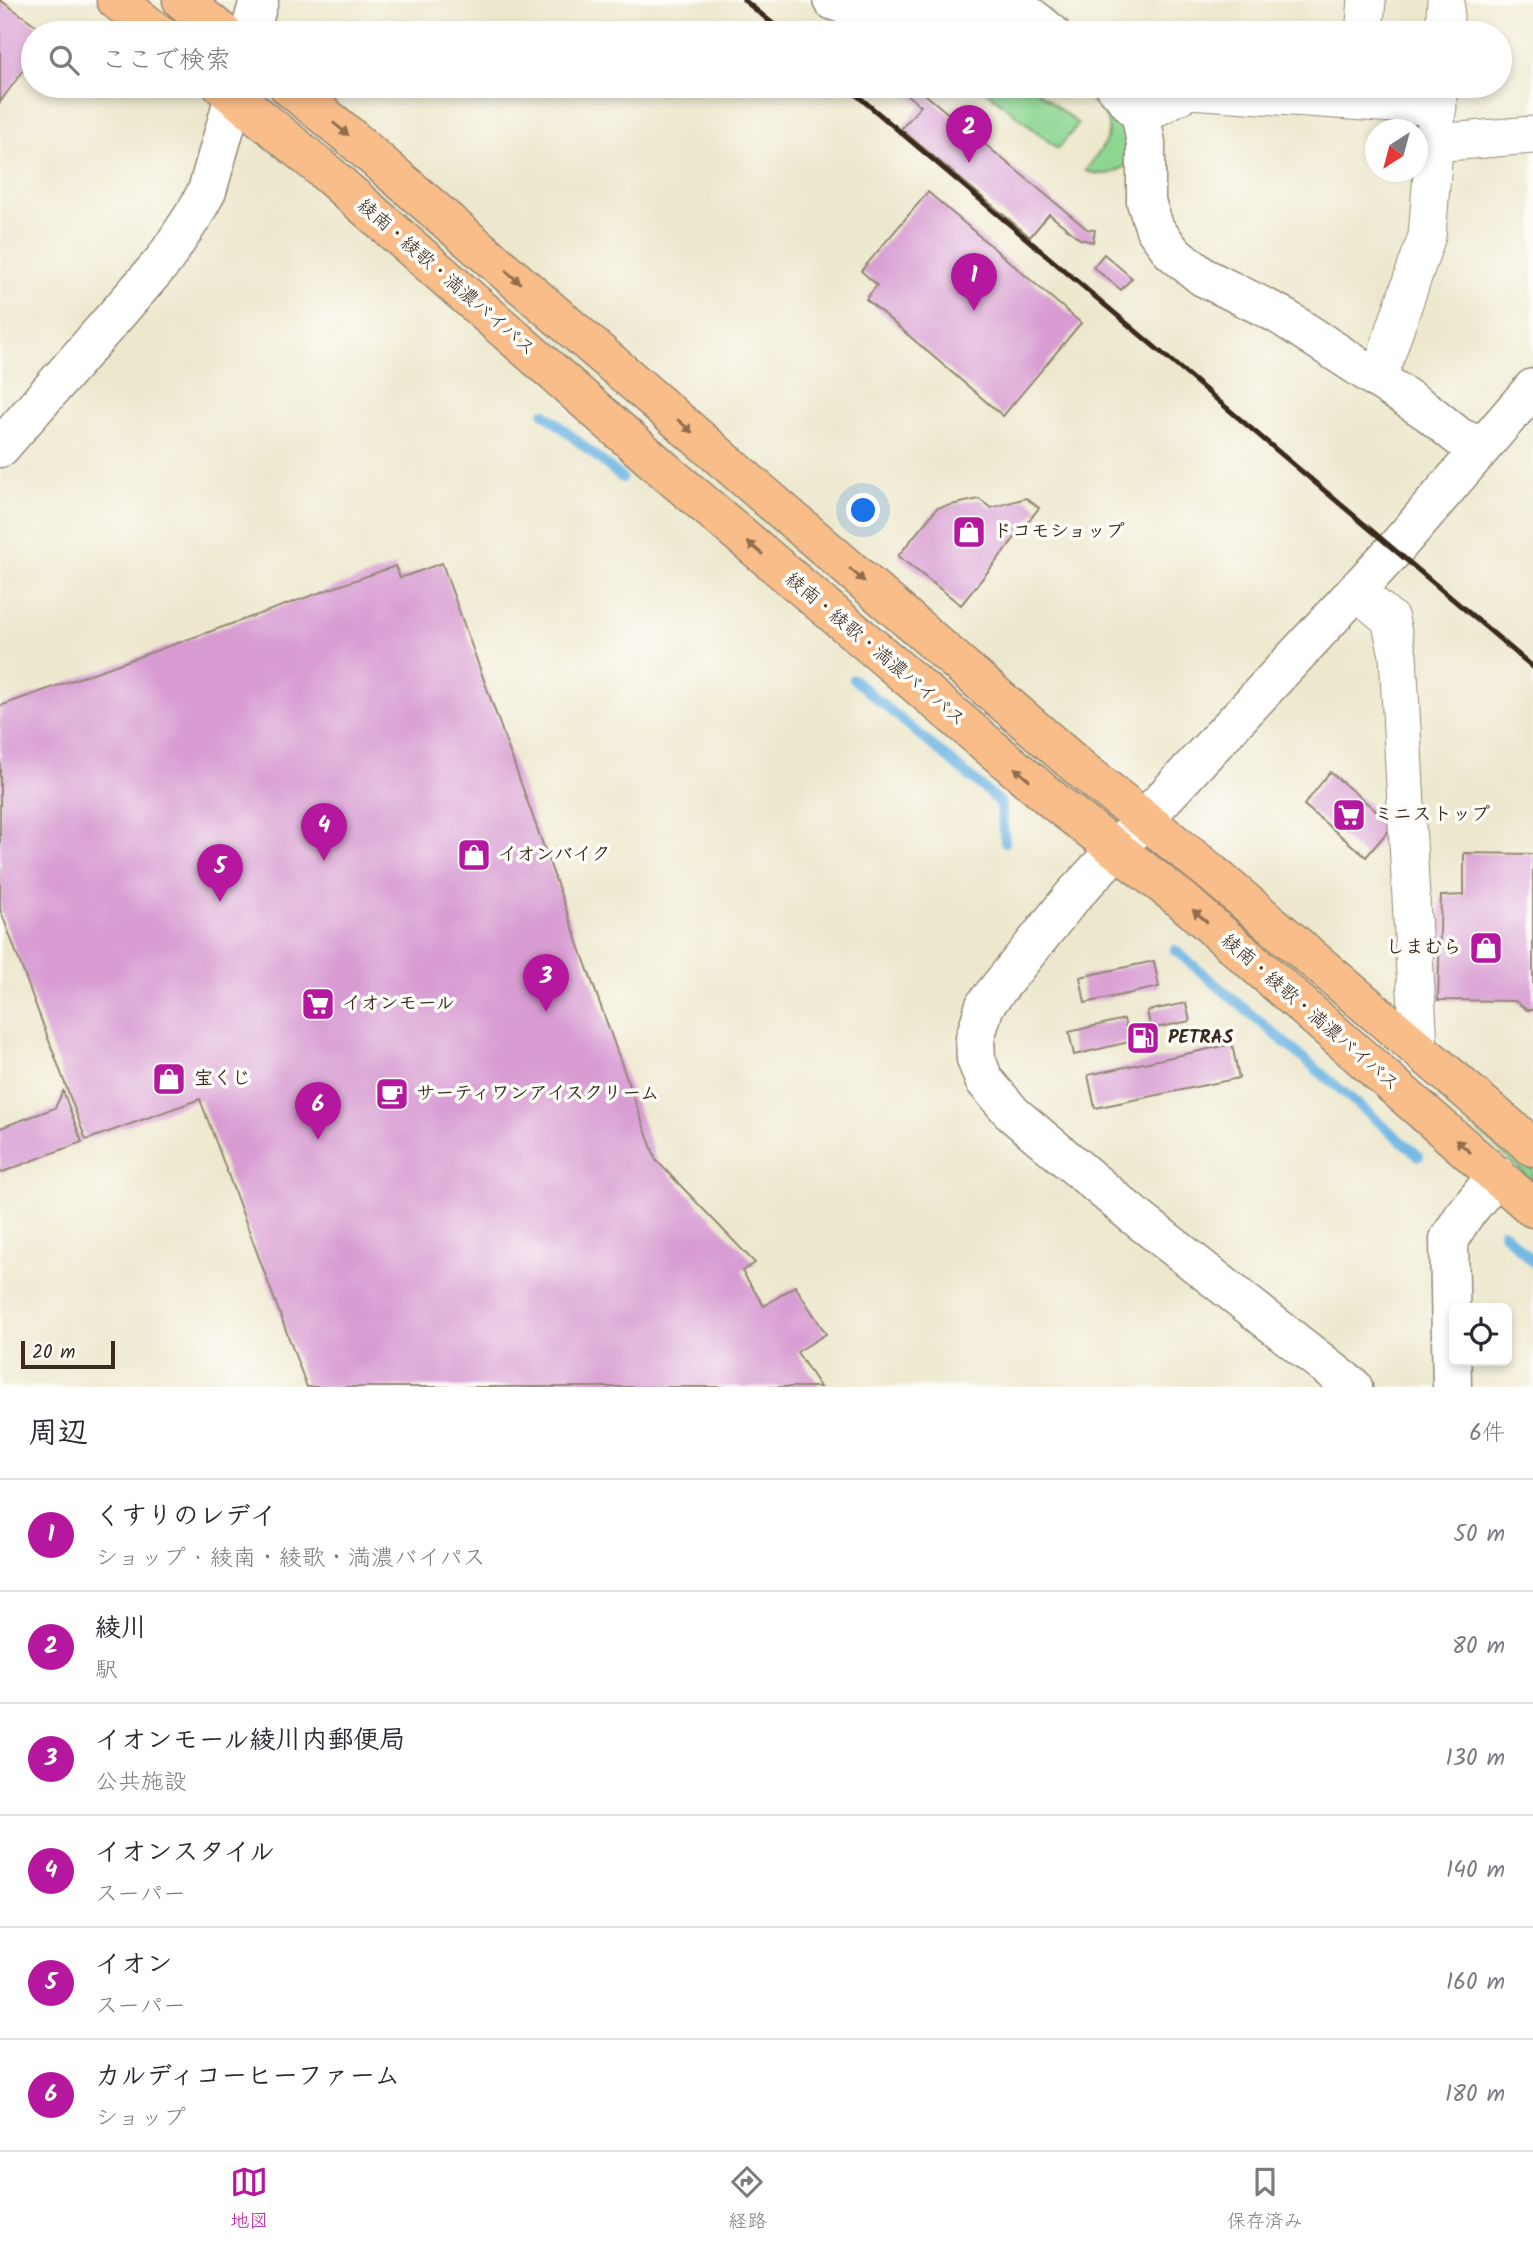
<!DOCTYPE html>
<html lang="ja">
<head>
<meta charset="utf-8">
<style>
  body { margin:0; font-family:Kalam,"Klee One",sans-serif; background:#f2f2f3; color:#2b2b33 }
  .controls { position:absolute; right:21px; bottom:21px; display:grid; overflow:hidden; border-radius:10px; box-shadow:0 4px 10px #0003 }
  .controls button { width:63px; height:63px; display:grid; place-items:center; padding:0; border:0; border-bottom:2px solid #e1e1e2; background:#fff; color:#2b2b33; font:35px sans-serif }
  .compass { position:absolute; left:1365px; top:119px; width:63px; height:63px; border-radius:50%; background:#fff; box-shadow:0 4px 10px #0003; rotate:216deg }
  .scale { position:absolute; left:21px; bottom:18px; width:94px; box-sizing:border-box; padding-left:7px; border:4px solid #3b2a1e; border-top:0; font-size:19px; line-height:24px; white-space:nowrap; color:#3b2a1e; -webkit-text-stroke:5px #fdfcf7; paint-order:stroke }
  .you { position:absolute; left:864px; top:511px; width:24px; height:24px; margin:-18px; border:5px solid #fff; border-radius:50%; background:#1a73e8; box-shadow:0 0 0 10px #1a73e833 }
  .badge { display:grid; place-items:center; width:46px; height:46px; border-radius:50%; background:#b5179e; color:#fff; font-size:23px; font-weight:700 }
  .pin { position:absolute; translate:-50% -58px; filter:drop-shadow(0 2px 4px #0008) }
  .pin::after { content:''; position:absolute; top:37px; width:24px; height:21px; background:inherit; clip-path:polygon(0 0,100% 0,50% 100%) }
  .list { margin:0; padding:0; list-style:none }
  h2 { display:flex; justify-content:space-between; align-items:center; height:91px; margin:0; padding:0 28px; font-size:30px }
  h2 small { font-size:23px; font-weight:400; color:#7c7c81 }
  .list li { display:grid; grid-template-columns:46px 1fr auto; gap:21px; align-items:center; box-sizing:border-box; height:112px; padding:0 28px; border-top:2px solid #e1e1e2 }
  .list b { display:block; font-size:26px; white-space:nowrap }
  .list p { margin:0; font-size:23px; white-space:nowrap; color:#7c7c81 }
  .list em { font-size:23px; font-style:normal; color:#7c7c81 }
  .icon { flex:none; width:38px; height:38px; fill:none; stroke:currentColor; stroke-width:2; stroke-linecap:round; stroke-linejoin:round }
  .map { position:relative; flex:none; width:1533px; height:1387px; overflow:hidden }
  .search { position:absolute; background:#fff; box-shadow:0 4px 10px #0003; left:21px; right:21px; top:21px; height:77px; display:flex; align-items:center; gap:18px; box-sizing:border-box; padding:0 24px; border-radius:38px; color:#7c7c81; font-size:26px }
  .sheet { height:763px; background:#fff }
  nav { display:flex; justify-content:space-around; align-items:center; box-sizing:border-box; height:98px; border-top:2px solid #e1e1e2; background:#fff; font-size:19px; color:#7c7c81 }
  nav a { display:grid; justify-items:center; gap:4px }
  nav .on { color:#b5179e }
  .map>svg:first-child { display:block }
  .green { fill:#8dd793; stroke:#648058; stroke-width:2 }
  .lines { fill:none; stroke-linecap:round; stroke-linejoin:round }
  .stream { stroke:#6bb3e3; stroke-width:10 }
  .building { fill:#d89cd3 }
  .minor-casing { stroke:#948976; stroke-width:39 }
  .tertiary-casing { stroke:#948976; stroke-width:41 }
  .trunk-casing { stroke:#948976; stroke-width:41 }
  .minor { stroke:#fff; stroke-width:37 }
  .tertiary { stroke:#fff; stroke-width:38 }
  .trunk { stroke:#f8bd89; stroke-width:38 }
  .rail { stroke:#3b2a1e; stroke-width:5 }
  .oneway { fill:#906c4e }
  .labels { text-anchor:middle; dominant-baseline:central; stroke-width:7; stroke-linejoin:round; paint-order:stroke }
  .street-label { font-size:19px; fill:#3b2a1e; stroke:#fdfcf7 }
  .poi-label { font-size:19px; font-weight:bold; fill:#3b2a1e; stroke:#fdfcf7; text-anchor:start }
</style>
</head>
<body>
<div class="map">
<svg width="1533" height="1387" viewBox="0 0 1533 1387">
  <rect width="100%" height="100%" fill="#fdfcf7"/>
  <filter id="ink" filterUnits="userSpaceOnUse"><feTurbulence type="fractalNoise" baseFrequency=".0143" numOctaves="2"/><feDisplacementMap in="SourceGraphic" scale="14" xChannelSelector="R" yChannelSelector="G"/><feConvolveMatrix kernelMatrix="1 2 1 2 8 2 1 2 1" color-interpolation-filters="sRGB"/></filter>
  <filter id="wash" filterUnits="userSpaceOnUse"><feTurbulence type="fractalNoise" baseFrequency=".00686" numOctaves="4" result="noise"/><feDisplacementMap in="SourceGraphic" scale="28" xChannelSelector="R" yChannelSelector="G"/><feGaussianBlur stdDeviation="1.57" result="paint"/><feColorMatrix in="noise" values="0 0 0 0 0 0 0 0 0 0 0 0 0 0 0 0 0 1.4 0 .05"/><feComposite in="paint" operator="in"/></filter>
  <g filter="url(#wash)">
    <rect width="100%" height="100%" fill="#ede8cd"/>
    <g class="green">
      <path d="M993,16L1024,33H957L965,22Z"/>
      <path d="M986,86H1031L1078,124L1058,149L984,89Z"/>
      <path d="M1075,86H1086L1106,102L1126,126L1130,161C1117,176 1104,176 1085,171C1120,128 1115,120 1075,86Z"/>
      <path d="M1442,1090L1533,1170V1182L1439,1095Z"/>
    </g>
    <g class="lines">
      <g class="stream">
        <path d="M544,413L622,478"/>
        <path d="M853,679L1000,802L1005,842"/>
        <path d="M1175,950L1419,1156"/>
        <path d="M1503,1232L1533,1262"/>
      </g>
    </g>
    <g id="blocks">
      <g class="building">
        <path d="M0,0L47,33H33V57L0,102Z"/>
        <path d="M896,86H915L1087,229L1095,230L1093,242L1080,239L1049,214L1030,237L901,129L921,106Z"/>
        <path d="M928,192L1081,323L1003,416L866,299L877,285L861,271Z"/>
        <path d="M1104,254L1132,278L1121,290L1093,267Z"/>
        <path d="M1026,498L1039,508L961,605L898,556L937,508L979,499L991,508Z"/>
        <path d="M442,563L656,1160L755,1263L742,1271L764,1306L795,1286L826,1334L797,1352L820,1387H307L200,1099L86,1140L0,909V706L395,566L400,578Z"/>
        <path d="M1330,772L1393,825L1366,857L1304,805Z"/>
        <path d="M1464,853L1533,854V1010H1527L1515,1001L1438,1000L1441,896L1464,895Z"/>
        <path d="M1154,961L1159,987L1085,1003L1080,977Z"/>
        <path d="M1186,1003L1190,1021L1151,1029L1147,1011Z"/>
        <path d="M1124,1019L1129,1042L1074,1055L1069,1032Z"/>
        <path d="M1232,1044L1239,1078L1095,1108L1088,1075Z"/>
        <path d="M63,1091L82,1142L0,1173V1128L55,1108Z"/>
      </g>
    </g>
  </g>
  <g filter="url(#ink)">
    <use href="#blocks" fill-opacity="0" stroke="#948976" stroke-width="2"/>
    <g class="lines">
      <defs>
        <g id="minor">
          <path d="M1364,33L1367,0"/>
          <path d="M1444,33L1446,0"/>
          <path d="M1141,116L1189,90L1438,107"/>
          <path d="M1435,143L1533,135"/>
          <path d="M1378,379L1427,236L1439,86"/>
          <path d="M1355,590L1390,619L1398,655L1419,1048"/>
        </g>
        <g id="tertiary">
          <path d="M832,0C884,23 947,0 1000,2C1020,6 1036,21 1051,33"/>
          <path d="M250,33L259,0"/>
          <path d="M1115,86L1141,116L1146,143V202L1155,229L1172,252L1203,277L1278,314L1428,412L1459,437L1482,447"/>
          <path d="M0,448L164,260L195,213L207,191L237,86"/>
          <path d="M1353,1387L1132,1214L1013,1114L984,1080L976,1059L975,1038L985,1005L1072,897L1394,550L1533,388"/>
          <path d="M1452,1387L1449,1239L1463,1217L1497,1175"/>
        </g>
        <g id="trunk">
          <path d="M116,0L158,33"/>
          <path d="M182,0L223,33"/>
          <path d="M222,86L321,168L671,476L1055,802L1182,900L1533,1208"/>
          <path d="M288,86L348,135L1082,770L1207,869L1533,1147"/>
        </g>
      </defs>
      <use href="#minor" class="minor-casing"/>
      <use href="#tertiary" class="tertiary-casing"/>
      <use href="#trunk" class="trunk-casing"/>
      <use href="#minor" class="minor"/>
      <use href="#tertiary" class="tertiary"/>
      <use href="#trunk" class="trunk"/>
      <g class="rail">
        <path d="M744,0L784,33"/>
        <path d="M846,86L1533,667"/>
      </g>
    </g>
    <defs><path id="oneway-solid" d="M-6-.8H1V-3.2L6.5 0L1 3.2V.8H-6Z" transform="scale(1.75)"/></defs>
    <g class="oneway">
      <use href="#oneway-solid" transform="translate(341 129) rotate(39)"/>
      <use href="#oneway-solid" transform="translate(513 277) rotate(41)"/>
      <use href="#oneway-solid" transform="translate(685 426) rotate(41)"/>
      <use href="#oneway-solid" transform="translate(755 548) rotate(-140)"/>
      <use href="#oneway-solid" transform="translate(857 575) rotate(41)"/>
      <use href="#oneway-solid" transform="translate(1022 774) rotate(-140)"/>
      <use href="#oneway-solid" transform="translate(1200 916) rotate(-139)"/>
      <use href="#oneway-solid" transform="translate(1463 1146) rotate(-139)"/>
    </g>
  </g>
  <defs>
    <symbol id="shop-square" viewBox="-11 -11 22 22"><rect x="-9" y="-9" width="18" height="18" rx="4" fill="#b5179e" stroke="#fdfcf7"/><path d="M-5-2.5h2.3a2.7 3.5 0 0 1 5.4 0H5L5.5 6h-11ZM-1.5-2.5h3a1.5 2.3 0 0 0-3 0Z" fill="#fff"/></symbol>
    <symbol id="supermarket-square" viewBox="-11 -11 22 22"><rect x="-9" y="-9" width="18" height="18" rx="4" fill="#b5179e" stroke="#fdfcf7"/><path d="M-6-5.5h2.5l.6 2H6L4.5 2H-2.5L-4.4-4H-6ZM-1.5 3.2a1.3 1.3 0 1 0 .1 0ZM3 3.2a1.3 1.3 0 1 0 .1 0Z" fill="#fff"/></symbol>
    <symbol id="fuel-square" viewBox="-11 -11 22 22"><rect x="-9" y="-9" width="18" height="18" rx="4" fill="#b5179e" stroke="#fdfcf7"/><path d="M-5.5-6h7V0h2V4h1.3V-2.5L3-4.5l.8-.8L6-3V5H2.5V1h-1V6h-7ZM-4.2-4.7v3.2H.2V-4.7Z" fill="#fff"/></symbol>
    <symbol id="cafe-square" viewBox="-11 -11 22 22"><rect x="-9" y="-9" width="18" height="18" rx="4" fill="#b5179e" stroke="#fdfcf7"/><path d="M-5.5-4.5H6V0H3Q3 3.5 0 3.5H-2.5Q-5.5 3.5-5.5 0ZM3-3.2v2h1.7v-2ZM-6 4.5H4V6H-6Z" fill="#fff"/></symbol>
  </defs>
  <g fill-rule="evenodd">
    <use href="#shop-square" x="950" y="513" width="38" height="38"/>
    <use href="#supermarket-square" x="1330" y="796" width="38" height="38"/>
    <use href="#shop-square" x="455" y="836" width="38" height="38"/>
    <use href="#shop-square" x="1467" y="929" width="38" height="38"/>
    <use href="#supermarket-square" x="299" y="985" width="38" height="38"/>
    <use href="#fuel-square" x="1124" y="1019" width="38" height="38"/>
    <use href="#shop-square" x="150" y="1060" width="38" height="38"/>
    <use href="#cafe-square" x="373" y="1075" width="38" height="38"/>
  </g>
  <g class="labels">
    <g class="street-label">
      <text transform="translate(446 278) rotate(41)">綾南・綾歌・満濃バイパス</text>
      <text transform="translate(875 650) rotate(40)">綾南・綾歌・満濃バイパス</text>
      <text transform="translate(1310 1013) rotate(41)">綾南・綾歌・満濃バイパス</text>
    </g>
    <g class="poi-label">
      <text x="993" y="532">ドコモショップ</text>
      <text x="1374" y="815">ミニストップ</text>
      <text x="498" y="855">イオンバイク</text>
      <text x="1462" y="948" text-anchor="end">しまむら</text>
      <text x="342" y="1004">イオンモール</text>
      <text x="1168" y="1038">PETRAS</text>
      <text x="194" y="1079">宝くじ</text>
      <text x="416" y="1094">サーティワンアイスクリーム</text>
    </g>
  </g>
</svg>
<div class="controls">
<button><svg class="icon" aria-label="locate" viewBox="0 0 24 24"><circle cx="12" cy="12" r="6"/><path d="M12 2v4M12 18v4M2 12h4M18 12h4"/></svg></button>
</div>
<svg class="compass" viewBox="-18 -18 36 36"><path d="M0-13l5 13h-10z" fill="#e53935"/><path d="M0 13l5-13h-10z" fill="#7c7c81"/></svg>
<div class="scale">20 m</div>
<div class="you"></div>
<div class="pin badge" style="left:974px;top:311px">1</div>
<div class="pin badge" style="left:969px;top:163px">2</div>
<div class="pin badge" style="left:546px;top:1012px">3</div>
<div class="pin badge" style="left:324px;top:861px">4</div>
<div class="pin badge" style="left:220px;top:902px">5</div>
<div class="pin badge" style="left:318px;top:1140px">6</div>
<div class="search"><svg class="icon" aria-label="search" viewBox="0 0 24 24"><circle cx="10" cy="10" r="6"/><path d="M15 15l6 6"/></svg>ここで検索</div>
</div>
<section class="sheet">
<h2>周辺<small>6件</small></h2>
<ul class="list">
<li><span class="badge">1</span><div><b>くすりのレデイ</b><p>ショップ · 綾南・綾歌・満濃バイパス</p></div><em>50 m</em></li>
<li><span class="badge">2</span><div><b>綾川</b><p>駅</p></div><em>80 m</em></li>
<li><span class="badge">3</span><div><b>イオンモール綾川内郵便局</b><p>公共施設</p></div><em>130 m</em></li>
<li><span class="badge">4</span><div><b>イオンスタイル</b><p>スーパー</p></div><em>140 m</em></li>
<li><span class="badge">5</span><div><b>イオン</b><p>スーパー</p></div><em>160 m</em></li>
<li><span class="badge">6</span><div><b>カルディコーヒーファーム</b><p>ショップ</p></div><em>180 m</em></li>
</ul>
</section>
<nav>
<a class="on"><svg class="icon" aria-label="map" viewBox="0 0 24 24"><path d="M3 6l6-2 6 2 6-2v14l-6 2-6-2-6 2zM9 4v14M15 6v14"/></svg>地図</a>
<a><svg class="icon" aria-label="directions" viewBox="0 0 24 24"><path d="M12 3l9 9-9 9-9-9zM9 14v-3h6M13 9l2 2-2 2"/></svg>経路</a>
<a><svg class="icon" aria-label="saved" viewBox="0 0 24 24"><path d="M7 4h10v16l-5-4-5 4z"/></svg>保存済み</a>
</nav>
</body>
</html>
